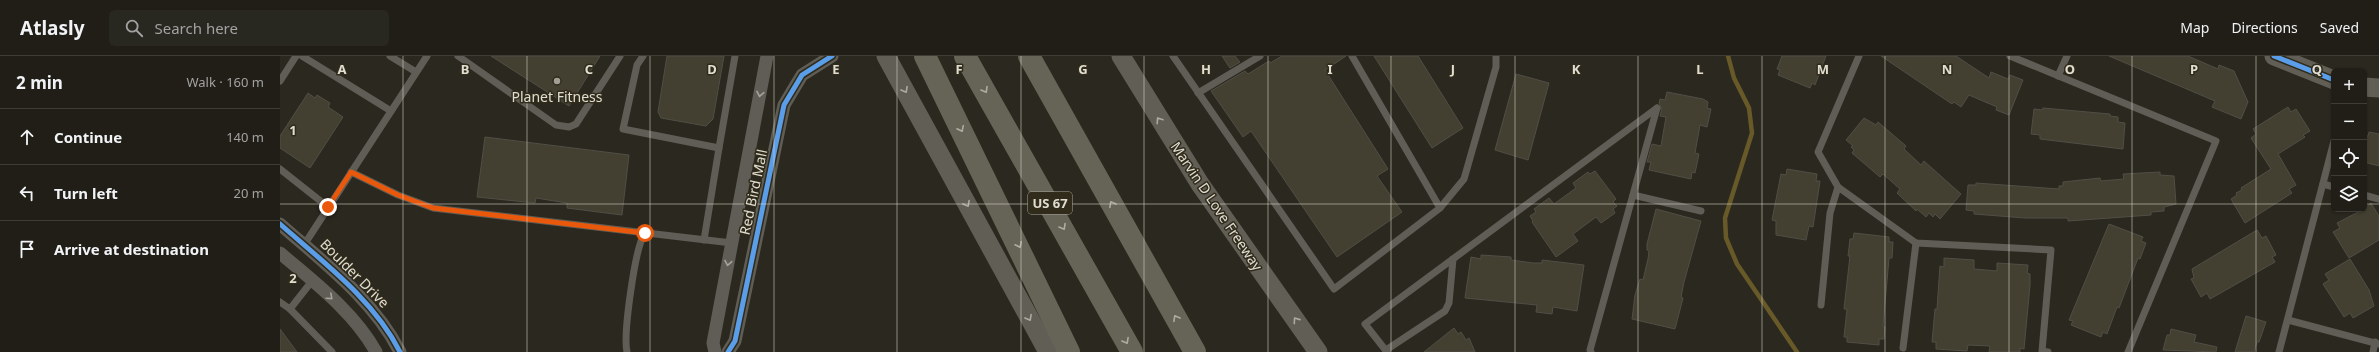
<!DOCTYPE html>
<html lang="en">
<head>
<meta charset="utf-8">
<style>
  body { margin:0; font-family:"Noto Sans",sans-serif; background:#282720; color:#f1f3f6 }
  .controls { position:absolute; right:12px; top:12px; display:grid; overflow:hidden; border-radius:6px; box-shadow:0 1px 3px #0004 }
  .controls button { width:36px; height:36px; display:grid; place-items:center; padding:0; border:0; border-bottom:1px solid #3d3c36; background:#201e17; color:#f1f3f6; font:20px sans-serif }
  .stop { position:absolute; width:12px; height:12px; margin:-9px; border:3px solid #ea580c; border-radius:50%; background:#fff }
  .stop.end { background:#ea580c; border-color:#fff; box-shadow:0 1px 4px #0008 }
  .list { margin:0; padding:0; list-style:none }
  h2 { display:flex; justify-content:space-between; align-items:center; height:52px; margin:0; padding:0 16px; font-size:17px }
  h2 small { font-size:13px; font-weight:400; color:#a2a2a1 }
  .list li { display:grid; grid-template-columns:26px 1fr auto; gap:12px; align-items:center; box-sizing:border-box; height:56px; padding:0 16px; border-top:1px solid #3d3c36 }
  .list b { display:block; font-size:15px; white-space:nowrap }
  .list em { font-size:13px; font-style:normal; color:#a2a2a1 }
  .icon { flex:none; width:22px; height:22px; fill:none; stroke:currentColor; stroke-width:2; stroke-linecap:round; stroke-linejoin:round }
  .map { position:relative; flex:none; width:2099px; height:296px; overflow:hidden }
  header { display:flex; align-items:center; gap:24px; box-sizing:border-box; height:56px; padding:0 20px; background:#201e17; border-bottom:1px solid #3d3c36 }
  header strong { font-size:19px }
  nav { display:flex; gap:22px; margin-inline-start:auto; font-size:14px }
  .search { width:280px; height:36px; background:#282720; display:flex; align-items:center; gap:10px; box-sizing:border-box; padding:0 14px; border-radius:6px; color:#a2a2a1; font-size:15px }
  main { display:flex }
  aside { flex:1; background:#201e17 }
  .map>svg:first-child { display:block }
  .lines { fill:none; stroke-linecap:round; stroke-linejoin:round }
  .stream { stroke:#685929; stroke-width:4.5 }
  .building { fill:#434031; stroke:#504e46 }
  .lane { stroke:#5f5d55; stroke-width:7 }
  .street { stroke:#5f5d55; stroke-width:13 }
  .secondary { stroke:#615e55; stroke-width:19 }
  .highway { stroke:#666357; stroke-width:22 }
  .cycleway-casing { stroke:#302b1a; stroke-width:8 }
  .cycleway { stroke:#5a9eea; stroke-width:5 }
  .oneway { stroke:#adaaa0 }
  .oneway2 { stroke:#afaca1 }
  .oneway3 { stroke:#a6a39a }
  .route { stroke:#ea580c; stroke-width:5 }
  .grid { fill:none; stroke:#e0ddd2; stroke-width:1; stroke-opacity:0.55 }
  .poi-dot { fill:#a19e93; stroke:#302b1a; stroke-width:1.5 }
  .labels { text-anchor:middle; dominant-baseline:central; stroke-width:3; stroke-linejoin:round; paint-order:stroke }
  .shield { fill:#302b1a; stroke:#aba89b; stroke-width:1 }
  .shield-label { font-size:13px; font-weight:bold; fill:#e0ddd2 }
  .poi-label { font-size:14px; fill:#e0ddd2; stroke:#302b1a }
  .street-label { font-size:14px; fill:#e0ddd2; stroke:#302b1a }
  .grid-label { font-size:13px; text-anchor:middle; font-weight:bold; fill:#e0ddd2; stroke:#302b1a; stroke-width:3; stroke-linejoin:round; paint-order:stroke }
</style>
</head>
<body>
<header>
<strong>Atlasly</strong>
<div class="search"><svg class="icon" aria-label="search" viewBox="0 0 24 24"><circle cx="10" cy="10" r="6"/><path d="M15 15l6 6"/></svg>Search here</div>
<nav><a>Map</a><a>Directions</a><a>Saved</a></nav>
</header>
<main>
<aside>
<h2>2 min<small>Walk · 160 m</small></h2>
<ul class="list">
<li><svg class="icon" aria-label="ahead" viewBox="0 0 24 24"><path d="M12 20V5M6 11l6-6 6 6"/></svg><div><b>Continue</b></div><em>140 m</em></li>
<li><svg class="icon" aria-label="left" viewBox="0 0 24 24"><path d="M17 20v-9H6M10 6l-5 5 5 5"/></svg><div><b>Turn left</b></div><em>20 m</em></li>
<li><svg class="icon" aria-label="arrive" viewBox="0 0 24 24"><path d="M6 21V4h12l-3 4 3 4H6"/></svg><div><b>Arrive at destination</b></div></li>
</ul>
</aside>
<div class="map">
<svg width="2099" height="296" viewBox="0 0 2099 296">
  <rect width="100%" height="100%" fill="#2b281f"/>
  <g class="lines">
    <path class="stream" d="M1448,0L1454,22L1469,52L1472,77L1445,162L1446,182L1457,208L1517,296"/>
  </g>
  <g class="building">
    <path d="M211,0H320L289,50Z"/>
    <path d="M387,0H444L433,63L426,70L381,62L378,56Z"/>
    <path d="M942,0H955L960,6L950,12Z"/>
    <path d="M1002,0H1066L1045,14L1108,113L1097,120L1122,156L1057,201L971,75L963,81L931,35L965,15L968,18L989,5L990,7Z"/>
    <path d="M1094,0H1138L1183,72L1152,92Z"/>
    <path d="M1502,0H1546L1535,29L1532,27L1530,32L1498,19L1500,14L1497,13Z"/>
    <path d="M1601,0H1676L1709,22L1711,16L1728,23L1730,19L1743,24L1729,59L1716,54L1717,51L1689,39L1681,51L1674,46L1672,48Z"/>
    <path d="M1829,0H1908L1938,13L1939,9L1954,15L1968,46L1961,63L1932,51L1935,45Z"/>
    <path d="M1236,18L1269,27L1248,104L1215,94Z"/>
    <path d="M1387,36L1423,43L1428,46L1427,52L1431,53L1427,71L1420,69L1415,97L1419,98L1415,117L1412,116L1411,123L1369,114L1371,106H1367L1372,88L1381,90L1386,61L1380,60L1382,52L1379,48L1380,43L1385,44Z"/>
    <path d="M28,37L35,42L37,39L50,47L48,51L63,61L30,112L0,92V80Z"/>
    <path d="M2008,51L2011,56L2016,53L2030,75L2023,79L2025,81L1998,98L2016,129L2009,133L2012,137L1965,167L1951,143L1957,139L1956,137L1962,134L1961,132L1991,113L1971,82L1976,78L1973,73Z"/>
    <path d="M1763,52L1830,58V60L1838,61V66L1845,67L1843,93L1760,83V79L1751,78L1754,53L1762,54Z"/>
    <path d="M1584,62L1596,69L1598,66L1626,90L1624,93L1641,109L1644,105L1681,138L1660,163L1655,158L1653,161L1649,157L1646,161L1637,153L1636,155L1617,137L1620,133L1603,118L1600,121L1572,97L1574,94L1571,91L1573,90L1566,84Z"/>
    <path d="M2089,76L2099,78V110L2084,106V79L2088,80Z"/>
    <path d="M205,81L349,99L342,159L287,152V147L256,142L255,147L197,141Z"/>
    <path d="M1507,113L1537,118L1536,125H1540L1533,171L1529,170L1526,184L1496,179V165L1492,164L1501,118L1506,119Z"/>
    <path d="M1315,115L1336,143L1333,146L1337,150L1333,153L1335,157L1321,167L1316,161L1293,178L1298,185L1276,201L1252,166L1253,165L1250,160L1256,156L1254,153L1269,142L1274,148L1296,132L1293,127L1308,116L1310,118Z"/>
    <path d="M1880,116V119L1894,120L1896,148L1884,151V155L1871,156V159L1788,165V162H1745L1694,158V155L1686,154L1688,129H1696V127L1779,133V130H1783V126L1820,122L1821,125L1844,123L1843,118Z"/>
    <path d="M2091,147L2099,160V184L2069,202L2053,176L2060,172L2057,167L2084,153Z"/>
    <path d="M1376,153L1421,165L1404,226L1401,241L1403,242L1395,273L1352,263L1355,239L1360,223L1363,224L1368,203L1369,195L1367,194V188Z"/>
    <path d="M1829,168L1863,181L1861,185L1866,187L1860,203L1858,202L1839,252L1837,251L1827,278L1823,276L1821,281L1791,269L1793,265L1789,264Z"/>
    <path d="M1977,174L1982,182L1986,180L1996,199L1992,201L1995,206L1930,243L1927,237L1921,241L1911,223L1914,222L1912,213Z"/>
    <path d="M1574,177L1609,181V186H1613L1612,202H1609L1603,270L1605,271L1604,283H1599V289L1567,286V281H1564L1567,253H1564L1570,200H1568L1570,183H1573Z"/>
    <path d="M1201,199L1231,201V204L1253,207H1262V204L1304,209L1297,255L1273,251L1272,258L1256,256L1257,249L1185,242L1191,201L1201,203Z"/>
    <path d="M1664,202L1694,204V213L1717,215V207L1748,209L1747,217L1750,218V229L1744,293L1740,292V296H1709L1710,290L1688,289L1687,295L1656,293V286H1652L1655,253H1657L1660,210L1664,211Z"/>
    <path d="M2070,203L2089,234L2094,250L2073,262L2070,257L2064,261L2043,228L2049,224L2045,218Z"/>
    <path d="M1966,260L1986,266L1979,286H1977L1974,296H1955Z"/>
    <path d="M1174,272L1178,278L1181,276L1186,284L1189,282L1195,296H1144Z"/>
    <path d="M0,273L17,296H0Z"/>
    <path d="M1891,273L1916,279L1914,286L1937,291L1936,296L1883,294L1887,279H1890Z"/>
  </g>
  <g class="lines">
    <g class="lane">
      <path d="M22,0L111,55"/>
      <path d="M110,0L136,16"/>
      <path d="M178,0L276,69L289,71L296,68L340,0"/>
      <path d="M363,0L357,9L343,73L439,92L455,0"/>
      <path d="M893,0L1054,233L1160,152L1184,123L1216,11V0"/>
      <path d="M1072,0L1160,152"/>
      <path d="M1579,0L1538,96L1558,131L1636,187L1771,194L1762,295L1768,296"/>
      <path d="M1730,0L1936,85L1848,296"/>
      <path d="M1778,20L1787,0"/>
      <path d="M0,25L16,0"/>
      <path d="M918,37L980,0"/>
      <path d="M0,113L48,151"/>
      <path d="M71,116L118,139L153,152L452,187"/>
      <path d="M2043,128L2054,131"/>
      <path d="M1353,139L1421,155"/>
      <path d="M2084,139L2099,143"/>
      <path d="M424,184L439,92"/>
      <path d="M24,189L147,0"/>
      <path d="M0,246L10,253L32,225"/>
      <path d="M1541,249L1550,157L1558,131"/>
      <path d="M10,253L52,296"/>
      <path d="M2008,264L2099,288"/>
      <path d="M1623,292L1636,187"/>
      <path d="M1106,294L1165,255L1169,247L1173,203"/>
      <path d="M347,296C343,279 355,190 365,177"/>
      <path d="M1107,296L1085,268L1377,52"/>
      <path d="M1311,296L1310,294L1377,52"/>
      <path d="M1999,296L2054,85"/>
      <path d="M2093,296L2095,286"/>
    </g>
    <g class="street">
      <path d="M0,168C43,206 94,244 120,296"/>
      <path d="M0,197C34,226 74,256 96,296"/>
      <path d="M435,296L433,287L487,0"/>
      <path d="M448,296L455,285L504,49L522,19L552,0"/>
    </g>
    <g class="secondary">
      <path d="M606,0L768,296"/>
      <path d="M841,0L920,128L1038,296"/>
      <path d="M1994,0L2054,24"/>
      <path d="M2084,31L2099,32"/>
    </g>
    <g class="highway">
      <path d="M645,0L789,296"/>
      <path d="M685,0L852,296"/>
      <path d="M749,0L915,296"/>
    </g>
    <defs>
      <g id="cycleway">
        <path d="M1994,0L2054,24"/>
        <path d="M0,168C43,206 94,244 120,296"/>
        <path d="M448,296L455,285L504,49L522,19L552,0"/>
      </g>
    </defs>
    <use href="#cycleway" class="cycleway-casing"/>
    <use href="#cycleway" class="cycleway"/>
  </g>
  <defs><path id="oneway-chevron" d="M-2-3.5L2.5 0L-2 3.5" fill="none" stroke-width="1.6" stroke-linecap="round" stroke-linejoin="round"/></defs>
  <g class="oneway">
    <use href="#oneway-chevron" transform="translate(625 34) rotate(61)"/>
    <use href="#oneway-chevron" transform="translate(879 64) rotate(-123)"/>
    <use href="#oneway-chevron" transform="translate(687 148) rotate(61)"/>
    <use href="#oneway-chevron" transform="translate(749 262) rotate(61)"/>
    <use href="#oneway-chevron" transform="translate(1016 264) rotate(-125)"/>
  </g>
  <g class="oneway2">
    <use href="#oneway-chevron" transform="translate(705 34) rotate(60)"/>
    <use href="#oneway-chevron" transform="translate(681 73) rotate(64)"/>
    <use href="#oneway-chevron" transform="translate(832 148) rotate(-119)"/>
    <use href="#oneway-chevron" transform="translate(783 171) rotate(60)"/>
    <use href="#oneway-chevron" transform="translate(739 189) rotate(64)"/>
    <use href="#oneway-chevron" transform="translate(896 262) rotate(-119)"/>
    <use href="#oneway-chevron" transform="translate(846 285) rotate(61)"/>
  </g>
  <g class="oneway3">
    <use href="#oneway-chevron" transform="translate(480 38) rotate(101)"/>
    <use href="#oneway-chevron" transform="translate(448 207) rotate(101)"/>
    <use href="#oneway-chevron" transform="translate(50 241) rotate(42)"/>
  </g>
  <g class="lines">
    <path class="route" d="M48,151L71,116L118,139L153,152L365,177"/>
  </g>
  <path class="grid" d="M123,0V296M247,0V296M370,0V296M494,0V296M617,0V296M741,0V296M864,0V296M988,0V296M1111,0V296M1235,0V296M1358,0V296M1482,0V296M1605,0V296M1729,0V296M1852,0V296M1976,0V296M0,148H2054M2084,148H2099"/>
  <circle class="poi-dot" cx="277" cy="25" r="4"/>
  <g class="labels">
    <rect class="shield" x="748" y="136" width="44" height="22" rx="3"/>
    <g class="shield-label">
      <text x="770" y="147">US 67</text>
    </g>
    <g class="poi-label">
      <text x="277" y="40">Planet Fitness</text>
    </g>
    <g class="street-label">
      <text transform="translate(473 136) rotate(-78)">Red Bird Mall</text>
      <text transform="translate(937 150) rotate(56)">Marvin D Love Freeway</text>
      <text transform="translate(75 217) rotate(45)">Boulder Drive</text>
    </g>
  </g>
  <g class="grid-label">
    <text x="62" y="18">A</text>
    <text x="185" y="18">B</text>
    <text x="309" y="18">C</text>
    <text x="432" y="18">D</text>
    <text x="556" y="18">E</text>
    <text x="679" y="18">F</text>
    <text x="803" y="18">G</text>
    <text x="926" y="18">H</text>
    <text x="1050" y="18">I</text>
    <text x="1173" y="18">J</text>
    <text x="1296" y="18">K</text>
    <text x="1420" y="18">L</text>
    <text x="1543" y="18">M</text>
    <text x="1667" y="18">N</text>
    <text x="1790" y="18">O</text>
    <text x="1914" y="18">P</text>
    <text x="2037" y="18">Q</text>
    <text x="13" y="79">1</text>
    <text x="13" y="227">2</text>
  </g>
</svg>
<div class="controls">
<button>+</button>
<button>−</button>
<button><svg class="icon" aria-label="locate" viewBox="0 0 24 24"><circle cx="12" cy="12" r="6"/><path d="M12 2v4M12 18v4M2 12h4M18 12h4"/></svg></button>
<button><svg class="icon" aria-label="layers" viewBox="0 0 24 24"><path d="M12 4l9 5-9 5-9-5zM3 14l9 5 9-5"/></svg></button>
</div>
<div class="stop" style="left:365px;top:177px"></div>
<div class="stop end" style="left:48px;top:151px"></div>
</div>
</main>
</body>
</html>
